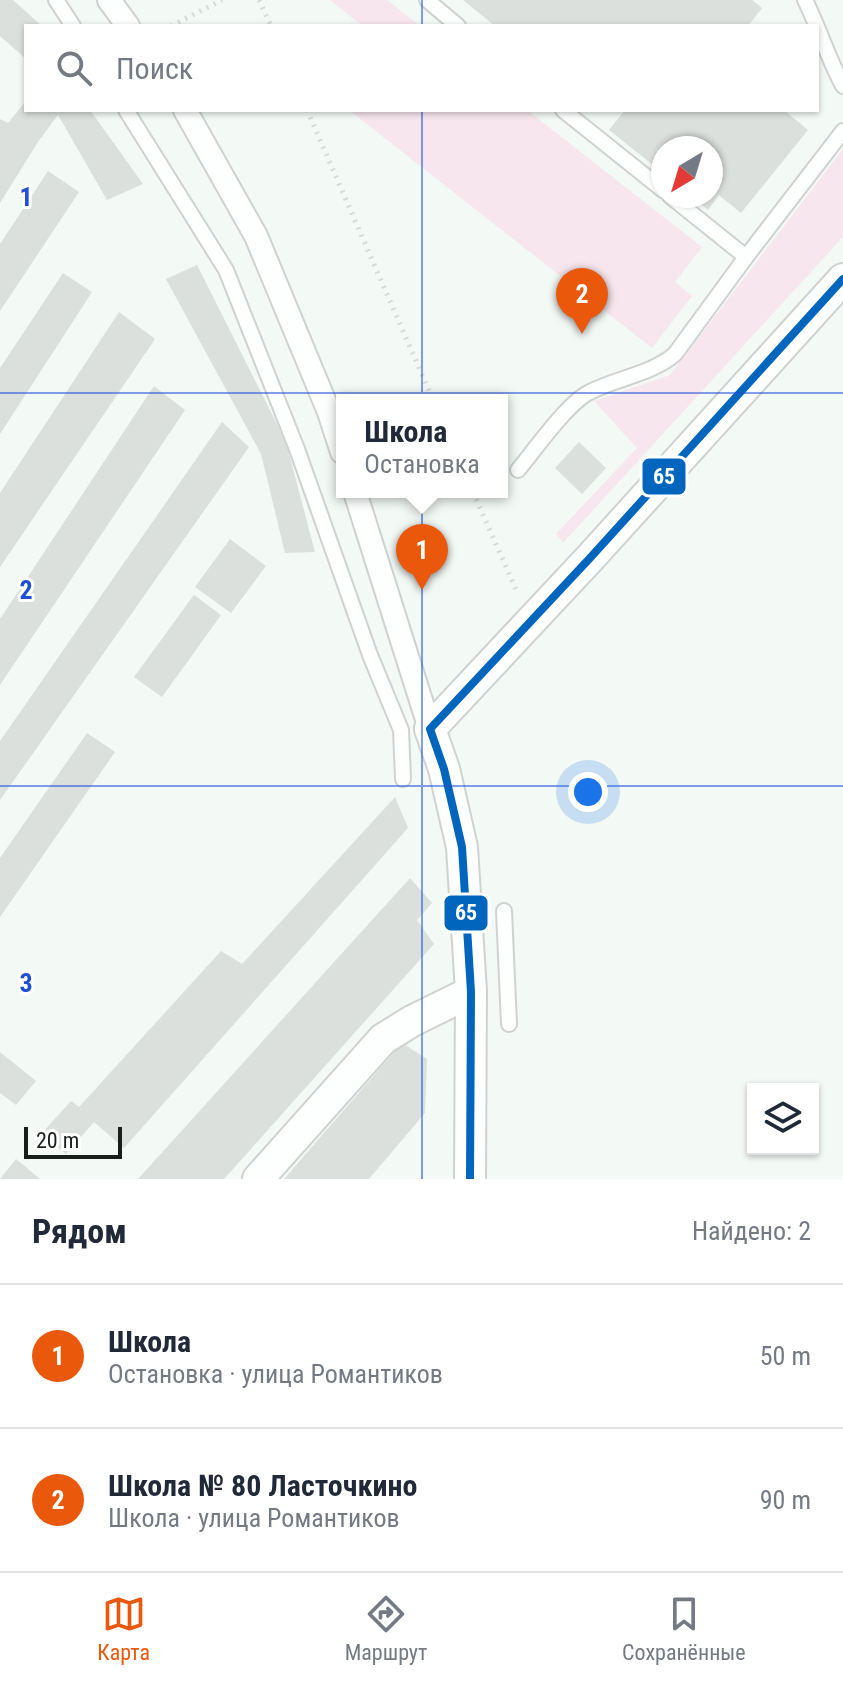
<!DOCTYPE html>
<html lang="ru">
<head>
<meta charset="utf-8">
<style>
  body { margin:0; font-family:"Roboto Condensed",sans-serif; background:#f6f6f7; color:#1f2937 }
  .controls { position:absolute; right:24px; bottom:24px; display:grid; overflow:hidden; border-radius:0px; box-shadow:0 2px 6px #0004 }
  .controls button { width:72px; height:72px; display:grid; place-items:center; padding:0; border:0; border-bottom:2px solid #e0e1e3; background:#fff; color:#1f2937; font:40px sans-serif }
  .compass { position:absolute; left:651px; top:136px; width:72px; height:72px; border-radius:50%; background:#fff; box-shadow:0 2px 6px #0004; rotate:218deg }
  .scale { position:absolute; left:24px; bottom:20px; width:98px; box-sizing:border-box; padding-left:8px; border:4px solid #1a1e1b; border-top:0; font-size:22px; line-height:28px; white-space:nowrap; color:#1a1e1b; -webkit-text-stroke:6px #fff; paint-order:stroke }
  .you { position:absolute; left:588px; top:792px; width:28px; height:28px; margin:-20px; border:6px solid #fff; border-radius:50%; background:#1a73e8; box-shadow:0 0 0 12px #1a73e833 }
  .badge { display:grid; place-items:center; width:52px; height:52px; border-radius:50%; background:#ea580c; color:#fff; font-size:26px; font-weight:700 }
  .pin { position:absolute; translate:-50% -66px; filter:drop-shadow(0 2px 4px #0008) }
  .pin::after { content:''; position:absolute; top:42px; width:28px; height:24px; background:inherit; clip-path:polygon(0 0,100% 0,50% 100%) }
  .popup { position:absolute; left:336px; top:394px; width:172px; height:104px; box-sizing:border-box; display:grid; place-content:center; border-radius:0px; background:#fff; filter:drop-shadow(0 2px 6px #0005); font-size:26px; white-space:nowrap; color:#747a83 }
  .popup b { font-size:30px; color:#1f2937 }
  .popup::after { content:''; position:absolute; left:50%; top:100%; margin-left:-16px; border:16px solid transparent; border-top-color:#fff }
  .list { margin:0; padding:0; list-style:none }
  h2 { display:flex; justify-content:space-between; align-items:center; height:104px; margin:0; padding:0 32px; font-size:34px }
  h2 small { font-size:26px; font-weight:400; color:#747a83 }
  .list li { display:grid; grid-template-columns:52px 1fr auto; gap:24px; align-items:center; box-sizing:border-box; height:144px; padding:0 32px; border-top:2px solid #e0e1e3 }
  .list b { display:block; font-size:30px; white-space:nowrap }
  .list p { margin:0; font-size:26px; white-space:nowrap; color:#747a83 }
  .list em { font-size:26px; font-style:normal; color:#747a83 }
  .icon { flex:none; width:44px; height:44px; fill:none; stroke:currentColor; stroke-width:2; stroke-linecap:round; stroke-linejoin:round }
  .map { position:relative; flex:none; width:843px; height:1179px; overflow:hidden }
  .search { position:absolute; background:#fff; box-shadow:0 2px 6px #0004; left:24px; right:24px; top:24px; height:88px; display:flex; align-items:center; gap:20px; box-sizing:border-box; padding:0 28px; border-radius:0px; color:#747a83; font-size:30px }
  .sheet { height:392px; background:#fff }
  nav { display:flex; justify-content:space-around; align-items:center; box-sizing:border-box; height:112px; border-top:2px solid #e0e1e3; background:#fff; font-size:22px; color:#747a83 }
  nav a { display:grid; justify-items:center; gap:4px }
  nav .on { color:#ea580c }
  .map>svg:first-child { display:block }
  .green { fill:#f7e6ed }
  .building { fill:#dbe0dd }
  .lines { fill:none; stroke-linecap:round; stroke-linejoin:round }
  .service-casing { stroke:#cfd3d0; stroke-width:18 }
  .pedestrian-casing { stroke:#cfd3d0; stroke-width:26 }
  .minor-casing { stroke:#cfd3d0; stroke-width:34 }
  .path { stroke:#d8dad8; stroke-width:5; stroke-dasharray:2 6; stroke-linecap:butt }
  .service { stroke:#fdfefe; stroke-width:14 }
  .pedestrian { stroke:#fdfefe; stroke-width:22 }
  .minor { stroke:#fdfefe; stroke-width:30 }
  .bus-1-casing { stroke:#fff; stroke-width:14 }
  .bus-1 { stroke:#0065bd; stroke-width:8 }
  .grid { fill:none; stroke:#1d4ed8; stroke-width:2; stroke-opacity:0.55 }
  .grid-label { font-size:26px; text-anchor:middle; font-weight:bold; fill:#1d4ed8; stroke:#fff; stroke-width:6; stroke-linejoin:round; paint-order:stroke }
  .line-badge { stroke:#fff; stroke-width:3 }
  .badge-label { font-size:22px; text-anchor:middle; font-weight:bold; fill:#fff }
</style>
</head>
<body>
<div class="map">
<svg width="843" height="1179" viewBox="0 0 843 1179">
  <rect width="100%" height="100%" fill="#f3f9f5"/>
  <g class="green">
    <path d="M330,0H387L420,26H363Z"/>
    <path d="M349,110H527L702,247L675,282L692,296L652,348Z"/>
    <path d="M843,149V237L563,543L556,534L637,448L594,401L670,375Z"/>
  </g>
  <g class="building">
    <path d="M0,0H13L42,26H26V59L0,36Z"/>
    <path d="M463,0H752L762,8L748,26H495Z"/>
    <path d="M26,101V110H90L143,184L107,200L58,115L38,142L0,203V119L8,123Z"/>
    <path d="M625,110H784L808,130L741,213L719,195L708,210L691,196H711V148H663V173L609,130Z"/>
    <path d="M48,171L79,192L0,311V244Z"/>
    <path d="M197,265L286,442L315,552L285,553L261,454L166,279Z"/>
    <path d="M63,273L92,292L0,434V368Z"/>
    <path d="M119,312L155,339L0,567V493Z"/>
    <path d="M154,386L185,410L0,685V619Z"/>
    <path d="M222,422L249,447L0,800V741Z"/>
    <path d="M579,442L606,468L582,494L555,468Z"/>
    <path d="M230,539L266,566L231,613L195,587Z"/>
    <path d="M194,595L221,615L162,697L134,677Z"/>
    <path d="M87,733L115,752L0,917V858Z"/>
    <path d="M395,797L408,828L124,1148L94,1122L66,1154L41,1134L71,1101L79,1107L221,951L242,964Z"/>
    <path d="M410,878L432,903L417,920L434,944L224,1179H138Z"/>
    <path d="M402,1043L427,1059L425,1113L369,1179H284Z"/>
    <path d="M0,1052L36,1081L16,1105L0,1093Z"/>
    <path d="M16,1159L40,1179H0Z"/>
  </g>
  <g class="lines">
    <defs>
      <g id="service">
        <path d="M56,0L73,26"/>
        <path d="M427,0L458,26"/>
        <path d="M805,0C819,28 828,58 843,86"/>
        <path d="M126,110L226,270L297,449L370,655L401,730L403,779"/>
        <path d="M563,110L663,190"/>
        <path d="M746,257L843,131"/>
        <path d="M518,470C535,450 568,402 590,392C617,378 652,374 675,354L746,257L670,196"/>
        <path d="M504,911L509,1024"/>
      </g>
      <g id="pedestrian">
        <path d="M109,0L128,26"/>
        <path d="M185,110L256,236L329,412L342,452"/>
        <path d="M355,492L430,729"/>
      </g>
      <g id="minor">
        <path d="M258,1179L383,1039L412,1021L471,992"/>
        <path d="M470,1179L471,992L462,847L444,769L430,729L590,558L843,279"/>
      </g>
    </defs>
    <use href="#service" class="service-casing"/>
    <use href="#pedestrian" class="pedestrian-casing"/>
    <use href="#minor" class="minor-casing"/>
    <g class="path">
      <path d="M259,0L271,26"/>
      <path d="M171,26L222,0"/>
      <path d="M307,110L433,400"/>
      <path d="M473,492L518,594"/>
    </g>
    <use href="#service" class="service"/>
    <use href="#pedestrian" class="pedestrian"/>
    <use href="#minor" class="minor"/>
    <defs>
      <path id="bus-1" d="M470,1179L471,992L462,847L444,769L430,729L590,558L843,279"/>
    </defs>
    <use href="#bus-1" class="bus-1-casing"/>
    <use href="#bus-1" class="bus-1"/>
  </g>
  <path class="grid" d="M422,0V26M422,110V1179M0,393H843M0,786H843"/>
  <g class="grid-label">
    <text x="26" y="206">1</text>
    <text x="26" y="599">2</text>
    <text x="26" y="992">3</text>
  </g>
  <g class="line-badge">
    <rect x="641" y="457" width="46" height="39" rx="8" fill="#0065bd"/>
    <rect x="443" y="894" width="46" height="38" rx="8" fill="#0065bd"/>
  </g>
  <g class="badge-label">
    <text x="664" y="484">65</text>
    <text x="466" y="920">65</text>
  </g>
</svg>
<div class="controls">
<button><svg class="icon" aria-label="layers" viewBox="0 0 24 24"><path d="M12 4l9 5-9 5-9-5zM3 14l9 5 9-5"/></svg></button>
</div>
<svg class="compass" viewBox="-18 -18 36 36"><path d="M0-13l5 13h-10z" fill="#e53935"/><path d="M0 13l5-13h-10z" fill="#747a83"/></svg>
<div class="scale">20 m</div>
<div class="you"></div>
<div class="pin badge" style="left:422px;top:590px">1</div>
<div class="popup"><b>Школа</b>Остановка</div>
<div class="pin badge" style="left:582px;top:334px">2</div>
<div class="search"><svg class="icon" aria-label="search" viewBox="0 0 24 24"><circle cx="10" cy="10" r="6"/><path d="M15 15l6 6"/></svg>Поиск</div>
</div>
<section class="sheet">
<h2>Рядом<small>Найдено: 2</small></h2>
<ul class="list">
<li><span class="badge">1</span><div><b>Школа</b><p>Остановка · улица Романтиков</p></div><em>50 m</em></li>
<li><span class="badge">2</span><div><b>Школа № 80 Ласточкино</b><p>Школа · улица Романтиков</p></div><em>90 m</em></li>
</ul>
</section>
<nav>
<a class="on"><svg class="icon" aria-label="map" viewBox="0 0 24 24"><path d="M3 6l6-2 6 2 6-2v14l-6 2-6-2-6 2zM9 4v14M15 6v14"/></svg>Карта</a>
<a><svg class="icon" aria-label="directions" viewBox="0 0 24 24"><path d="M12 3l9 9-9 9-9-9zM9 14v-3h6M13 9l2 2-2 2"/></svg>Маршрут</a>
<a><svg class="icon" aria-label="saved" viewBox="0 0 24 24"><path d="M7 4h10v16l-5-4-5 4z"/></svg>Сохранённые</a>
</nav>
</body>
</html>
